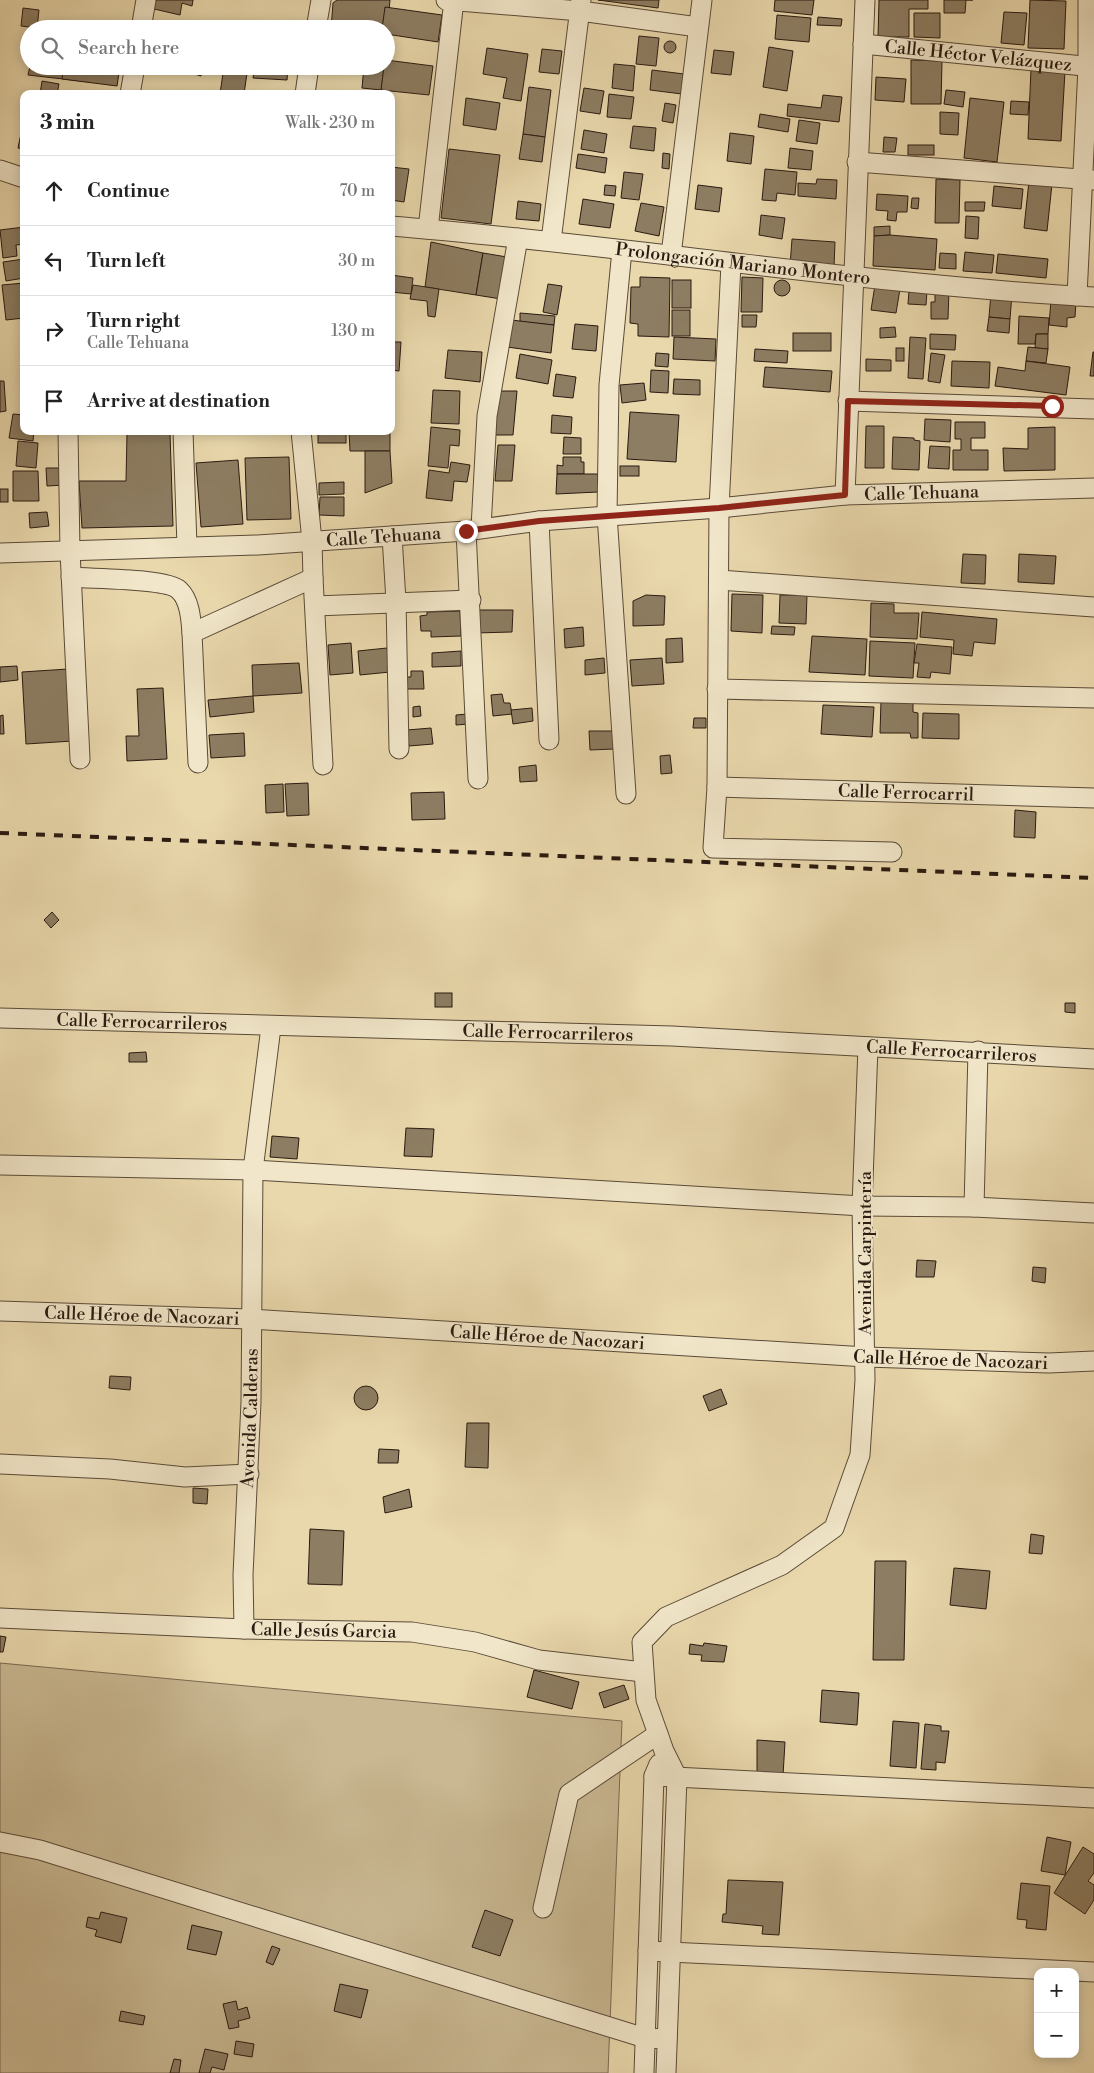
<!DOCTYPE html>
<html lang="en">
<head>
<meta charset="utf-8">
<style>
  body { margin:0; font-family:"Libre Bodoni",serif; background:#f6f6f6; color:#222 }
  .controls { position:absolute; right:15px; bottom:15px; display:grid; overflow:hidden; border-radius:10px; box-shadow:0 2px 12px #0003 }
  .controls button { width:45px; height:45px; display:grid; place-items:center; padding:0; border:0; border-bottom:1px solid #e0e0e0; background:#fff; color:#222; font:25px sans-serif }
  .stop { position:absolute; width:15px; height:15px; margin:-11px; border:4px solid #8f2418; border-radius:50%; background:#fff }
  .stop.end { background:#8f2418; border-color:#fff; box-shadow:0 1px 5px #0008 }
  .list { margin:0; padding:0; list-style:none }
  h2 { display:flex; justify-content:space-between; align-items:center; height:65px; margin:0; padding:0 20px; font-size:21px }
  h2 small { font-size:16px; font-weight:400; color:#767676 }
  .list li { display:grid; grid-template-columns:32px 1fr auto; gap:15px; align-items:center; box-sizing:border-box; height:70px; padding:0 20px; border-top:1px solid #e0e0e0 }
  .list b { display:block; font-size:19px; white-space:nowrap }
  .list p { margin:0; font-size:16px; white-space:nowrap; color:#767676 }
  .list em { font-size:16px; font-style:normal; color:#767676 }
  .icon { flex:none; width:28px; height:28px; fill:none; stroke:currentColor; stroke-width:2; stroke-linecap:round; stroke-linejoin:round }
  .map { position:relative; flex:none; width:1094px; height:2073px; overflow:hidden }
  .search { position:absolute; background:#fff; box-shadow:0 2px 12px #0003; left:20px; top:20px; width:375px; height:55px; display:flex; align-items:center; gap:12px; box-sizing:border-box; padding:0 18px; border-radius:28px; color:#767676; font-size:19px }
  .panel { position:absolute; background:#fff; box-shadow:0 2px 12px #0003; left:20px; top:90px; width:375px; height:345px; border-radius:10px }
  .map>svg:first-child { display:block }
  .green { fill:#c9b892; stroke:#7a6952 }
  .building { fill:#8d7d62; stroke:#2a1a11 }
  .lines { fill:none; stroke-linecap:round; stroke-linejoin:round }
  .minor-casing { stroke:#5a4a38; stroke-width:21 }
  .minor { stroke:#f1e6c9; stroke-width:19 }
  .rail { stroke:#2a1a11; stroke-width:4; stroke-dasharray:9 9; stroke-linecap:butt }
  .route { stroke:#8f2418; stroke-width:6 }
  .labels { text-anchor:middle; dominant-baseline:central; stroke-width:4; stroke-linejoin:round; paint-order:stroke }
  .street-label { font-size:18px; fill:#2a1a11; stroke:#f1e6c9 }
</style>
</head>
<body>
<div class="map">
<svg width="1094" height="2073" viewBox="0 0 1094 2073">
  <rect width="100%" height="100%" fill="#e9d8ac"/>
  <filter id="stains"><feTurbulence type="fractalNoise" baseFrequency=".004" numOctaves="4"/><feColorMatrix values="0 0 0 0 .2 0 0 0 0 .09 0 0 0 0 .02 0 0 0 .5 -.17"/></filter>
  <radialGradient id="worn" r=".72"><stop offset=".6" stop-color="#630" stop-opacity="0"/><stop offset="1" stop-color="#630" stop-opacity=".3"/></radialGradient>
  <path class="green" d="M0,1663L622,1721L608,2073H0Z"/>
  <g class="building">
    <path d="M156,0H193L192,6L182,3L180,15L154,9Z"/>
    <path d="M337,0H390L386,41V29H331L333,3Z"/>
    <path d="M598,0H659L658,8Z"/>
    <path d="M775,0H814L812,15L774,11Z"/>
    <path d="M879,0H928V9H909V37H878Z"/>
    <path d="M944,0H973H966L965,13H944Z"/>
    <path d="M1030,0L1066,1L1064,49L1028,48Z"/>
    <path d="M385,7L442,15L438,42L386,34V29H382Z"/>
    <path d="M23,8L39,10L37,28L21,26Z"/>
    <path d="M1004,12L1027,13L1024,45L1001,43Z"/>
    <path d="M914,13H940V38L914,37Z"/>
    <path d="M777,15L811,18L809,42L775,39Z"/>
    <path d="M818,17L842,19L841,26L817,25Z"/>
    <path d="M220,21L253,25V29H219Z"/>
    <path d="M639,36L659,38L656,66L636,64Z"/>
    <circle cx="670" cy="47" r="6"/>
    <path d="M769,47L793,51L787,91L763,87Z"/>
    <path d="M487,48L528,54L521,101L503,98L507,78L483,74Z"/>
    <path d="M542,49L562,51L559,74L539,72Z"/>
    <path d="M714,50L734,52L731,75L711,73Z"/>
    <path d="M386,60L433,66L429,95L381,90L383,66H386Z"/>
    <path d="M911,60L942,61L941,104H911Z"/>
    <path d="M614,64L635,66L633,91L612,88Z"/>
    <path d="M30,66H92L90,82L28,75Z"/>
    <path d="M64,66H120L117,86L62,79Z"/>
    <path d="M168,66H202L201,76Z"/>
    <path d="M224,66H248L244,94H220Z"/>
    <path d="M255,66H288L287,80L253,78Z"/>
    <path d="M364,66H384L381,90L362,88Z"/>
    <path d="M1031,69L1065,71L1061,141L1028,139Z"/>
    <path d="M652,70L684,74L682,94L650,90Z"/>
    <path d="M876,77L906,79L904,102L875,100Z"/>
    <path d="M42,81L59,84L57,94H40Z"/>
    <path d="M529,87L551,90L545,137L523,134Z"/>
    <path d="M584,88L604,91L600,114L580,111Z"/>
    <path d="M946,90L965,92L963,107L944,104Z"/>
    <path d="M609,94L634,97L631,119L607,117Z"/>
    <path d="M823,95L842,97L839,122L787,116L788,104L821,108Z"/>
    <path d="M466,98L500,103L496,130L463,125Z"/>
    <path d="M970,98L1004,102L997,162L964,158Z"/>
    <path d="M1011,101L1029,102L1028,115L1010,114Z"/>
    <path d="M665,103L676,105L673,123L662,121Z"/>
    <path d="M940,112L959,113L958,135L940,134Z"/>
    <path d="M760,114L790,119L788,132L758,127Z"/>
    <path d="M799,120L820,123L817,144L796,141Z"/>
    <path d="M23,124H24V149L18,148Z"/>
    <path d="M633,126L656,128L654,151L630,148Z"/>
    <path d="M584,130L607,134L604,153L581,149Z"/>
    <path d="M730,133L754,136L751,164L727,161Z"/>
    <path d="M523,134L545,137L542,162L519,159Z"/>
    <path d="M884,137L897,138L895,152H883Z"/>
    <rect x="908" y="145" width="26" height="10"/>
    <path d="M790,148L813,151L811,170L788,168Z"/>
    <path d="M449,149L500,155L491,224L441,218Z"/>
    <path d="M663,153L670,154L669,169L662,168Z"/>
    <path d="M578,154L607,158L605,173L576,168Z"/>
    <path d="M391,167L409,169L404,202L391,200Z"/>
    <path d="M765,169L797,172L795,195L777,193L776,201L762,200Z"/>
    <path d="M624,172L643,174L639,200L621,198Z"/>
    <path d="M817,179L837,180L836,199L798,196V183L816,184Z"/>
    <path d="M936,179L960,180L959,223H935Z"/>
    <path d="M1029,181L1052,184L1047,231L1024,228Z"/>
    <path d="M605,185L616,186L615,196L604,195Z"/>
    <path d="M698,185L722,188L719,212L695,209Z"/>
    <path d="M994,186L1023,189L1021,209L992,206Z"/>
    <path d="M877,194L908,196L907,212H897L896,221L887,220L888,211L876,210Z"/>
    <path d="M912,198H919L918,209L911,208Z"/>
    <path d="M583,199L614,204L610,228L579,224Z"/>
    <path d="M518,201L541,204L539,221L516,219Z"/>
    <path d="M965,202H985L984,211H965Z"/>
    <path d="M641,203L664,207L659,236L635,231Z"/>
    <path d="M761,215L785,218L782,239L759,235Z"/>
    <path d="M966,216L979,217L978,239L965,238Z"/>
    <path d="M890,226V235L874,236V227Z"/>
    <path d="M24,227V244L16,245L17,256L3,258L0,230Z"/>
    <path d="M890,235L937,239L935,270L873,266L874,236Z"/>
    <path d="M792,239L835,242L834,268L790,266Z"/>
    <path d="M431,242L483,253L476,295L425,287Z"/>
    <path d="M965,252L994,255L992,273L963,271Z"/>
    <path d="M483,253L507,257L501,299L476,295Z"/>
    <path d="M940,253L956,254V269L939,268Z"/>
    <path d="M998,254L1048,259L1046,278L996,273Z"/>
    <path d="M24,259V278L6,281L3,262Z"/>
    <path d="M391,275L413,278L411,294L391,292Z"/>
    <path d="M640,277L670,278L669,337L638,336V324L630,323L631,287H640Z"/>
    <path d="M742,277L763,278L762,312H741Z"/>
    <circle cx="782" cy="288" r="8"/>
    <rect x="672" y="280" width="19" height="28"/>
    <path d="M24,283V318L6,320L2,285Z"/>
    <path d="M548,284L562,286L557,315L543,312Z"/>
    <path d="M413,285L439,289L435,317L428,316L427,301L410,299Z"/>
    <path d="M875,285L900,289L896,313L871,310Z"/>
    <path d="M935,290H949L948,319H931V302H935Z"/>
    <path d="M909,291H927L926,305L908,304Z"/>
    <path d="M991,293L1012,294L1010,319L989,317Z"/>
    <path d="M1051,300L1076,301L1075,317L1067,318V327L1049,325Z"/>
    <rect x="672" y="310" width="18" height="26"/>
    <path d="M520,313L555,316L554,325L520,322Z"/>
    <path d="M742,315H757L756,327H742Z"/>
    <path d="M1019,316L1049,318L1048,334H1036L1035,344H1018Z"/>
    <path d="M989,317L1010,319L1009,333L987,331Z"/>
    <path d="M511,320L554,325L551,353L507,347Z"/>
    <path d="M575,324L598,326L596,351L572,349Z"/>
    <path d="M895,327L896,337L880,338V328Z"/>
    <rect x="793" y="333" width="38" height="18"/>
    <path d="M930,334L956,335L955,350L930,349Z"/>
    <path d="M1036,334H1048V349L1035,348Z"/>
    <path d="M674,337L716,339L715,361L673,359Z"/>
    <path d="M910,337L926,338L923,379L908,378Z"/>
    <path d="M391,342H401L399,371L391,370Z"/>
    <path d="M1028,347L1048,349L1046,363L1026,361Z"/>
    <rect x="896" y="348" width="8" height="13"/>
    <path d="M755,349L788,351L787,363L754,361Z"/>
    <path d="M448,350L482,352L480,382L445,378Z"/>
    <path d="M1093,352H1094V376H1090Z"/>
    <path d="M656,353L669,354L668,367L655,366Z"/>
    <path d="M931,353L945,355L940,383L928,381Z"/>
    <path d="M520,354L552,360L548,384L516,378Z"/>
    <path d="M866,359L891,360V371H866Z"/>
    <path d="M952,361L990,362L989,388L951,386Z"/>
    <path d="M1026,361L1070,367L1066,395L995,386L998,367L1025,371Z"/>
    <path d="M765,367L832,371L830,392L763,387Z"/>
    <path d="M651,370L669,371L668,393L650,392Z"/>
    <path d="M556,374L576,377L573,398L553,396Z"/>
    <path d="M674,379L700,380V395L673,394Z"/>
    <path d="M0,381H4L6,411L0,412Z"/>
    <path d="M644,383L646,400L622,403L620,385Z"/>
    <path d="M433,390L460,391L459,424L431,423Z"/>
    <path d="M499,391H517L513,435H495Z"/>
    <path d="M630,412L679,415L676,462L627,459Z"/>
    <path d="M13,414L24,415V431H34L33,441L9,438Z"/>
    <path d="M552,415L572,417L571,434L551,433Z"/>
    <path d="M925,419L951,420L950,442L924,440Z"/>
    <path d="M955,422H985V438H971V450H988V470H953V450H961V439H955Z"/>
    <path d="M866,426H884V468H865Z"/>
    <path d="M431,427L460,430L459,446L450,445L448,468L428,466Z"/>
    <path d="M1055,427V470L1004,471L1003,448L1028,449V428Z"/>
    <rect x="318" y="431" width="28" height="12"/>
    <path d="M349,431H390V451H350Z"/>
    <path d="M170,433L173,526L82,528L79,481H126L127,434Z"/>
    <path d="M564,437L581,438V454H563Z"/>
    <path d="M893,437L914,438V440L920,441L919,470L892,469Z"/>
    <path d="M18,441L38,443L36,468L16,466Z"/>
    <path d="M498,445H515L512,481H495Z"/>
    <path d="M930,446L950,447L949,469L928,468Z"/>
    <path d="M365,451H390L392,483L365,493Z"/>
    <path d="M289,457L291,519L247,520L245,458Z"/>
    <path d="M563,457H581V462H584V474H557V465L563,466Z"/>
    <path d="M238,460L243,524L201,527L196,463Z"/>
    <path d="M451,462L470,465L467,482L454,481L452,501L426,498L429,470L449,473Z"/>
    <rect x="620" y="466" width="19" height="10"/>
    <path d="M46,468H64L65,485L47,486Z"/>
    <path d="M13,471H38L39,501H13Z"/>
    <path d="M557,474H598V492L556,494Z"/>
    <path d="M344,482V494L319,495V483Z"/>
    <rect x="0" y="489" width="8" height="13"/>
    <path d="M320,497H344V516L319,515Z"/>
    <path d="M47,512L49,526L30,528L29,513Z"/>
    <path d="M963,554L986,555L985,584L961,583Z"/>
    <path d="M1019,554L1056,556L1054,584L1018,582Z"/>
    <path d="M732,594L763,595L762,633L731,631Z"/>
    <path d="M646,595L665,596L664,625L633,626V601Z"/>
    <path d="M780,595H807L806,624L779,623Z"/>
    <path d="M871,603L894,604V613H919L917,639L870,637Z"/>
    <path d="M476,610H513L512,632L475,633Z"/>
    <path d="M460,611L461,636L431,637V631H421L420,616L427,615V612Z"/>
    <path d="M922,612L997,619L995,644L974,642L972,656L953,654L954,640L920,637Z"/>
    <path d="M772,626L795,627L794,635L771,634Z"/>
    <path d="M583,627L584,646L565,648L564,629Z"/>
    <path d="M812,636L867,639L865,675L809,672Z"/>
    <path d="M682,638L683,662L666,663V639Z"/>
    <path d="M870,641L915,643L913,678L869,676Z"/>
    <path d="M351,643L353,673L330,675L328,645Z"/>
    <path d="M917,644L952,647L950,674L931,672L930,678L917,677L919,663H914Z"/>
    <path d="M387,648L390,672L360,675L358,651Z"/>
    <path d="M461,651V666L432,667V653Z"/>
    <path d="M604,658L605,673L585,675V660Z"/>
    <path d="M662,658L664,684L632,686L630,660Z"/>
    <path d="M299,663L302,693L253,696L252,665Z"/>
    <path d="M17,666L18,680L0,682V667Z"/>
    <path d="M68,669L73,741L26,744L22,672Z"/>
    <path d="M411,671H423L424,689H407L406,677H411Z"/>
    <path d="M163,688L167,759L127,761L126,736H139L137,689Z"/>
    <path d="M502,694L504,703H510L512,714L493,716L491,695Z"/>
    <path d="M253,696L254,712L210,717L208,700Z"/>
    <path d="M881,701L913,702V712L918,713V738H911L910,733H880Z"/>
    <path d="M823,705L874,707L872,737L821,734Z"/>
    <path d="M420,706L421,716L413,717V707Z"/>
    <path d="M532,708L533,721L513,724L511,710Z"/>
    <path d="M923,713L959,714V739L922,738Z"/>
    <path d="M468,714L469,724L456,725V715Z"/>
    <path d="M3,715L4,734H0V716Z"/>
    <path d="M694,718H706V728H693Z"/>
    <path d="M431,728L433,744L409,746L407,730Z"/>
    <path d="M589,731H613L614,749L590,750Z"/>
    <path d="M244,733L245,756L211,758L209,735Z"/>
    <path d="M670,755L672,773L661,774L660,756Z"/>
    <path d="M536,765L537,781L520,782L519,767Z"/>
    <path d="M308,783L309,815L287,816L285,784Z"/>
    <path d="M283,784L284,812L266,813L265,785Z"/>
    <path d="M444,792L445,819L412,820L411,793Z"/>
    <path d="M1015,810L1036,812L1035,838L1014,837Z"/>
    <path d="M52,912L59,920L51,928L44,920Z"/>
    <rect x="435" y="993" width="17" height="14"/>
    <path d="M1065,1003H1075V1013L1065,1012Z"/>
    <path d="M146,1052L147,1062H129V1053Z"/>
    <path d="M406,1128L434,1129L432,1157L404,1156Z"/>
    <path d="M272,1136L299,1138L297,1159L270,1157Z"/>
    <path d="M917,1260L936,1261L934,1277H916Z"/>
    <path d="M1033,1267L1046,1268L1045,1283L1032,1281Z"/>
    <path d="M110,1376L131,1377L130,1390L109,1388Z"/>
    <circle cx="366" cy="1398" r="12"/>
    <path d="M721,1389L727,1404L709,1411L703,1396Z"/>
    <path d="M467,1423H489L488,1468L465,1467Z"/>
    <path d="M379,1449L399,1450L398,1463H378Z"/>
    <path d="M193,1488L208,1489L207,1504L193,1503Z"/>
    <path d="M409,1489L412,1507L385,1513L383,1497Z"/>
    <path d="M310,1529L344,1531L342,1585L308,1584Z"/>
    <path d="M1031,1534L1044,1536L1042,1554L1029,1553Z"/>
    <path d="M875,1561H906L904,1660H873Z"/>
    <path d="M954,1568L990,1571L986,1609L950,1605Z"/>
    <path d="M0,1636L6,1637L3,1652H0Z"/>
    <path d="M704,1643L727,1646L724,1662L701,1661L702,1655L689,1654L690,1644L703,1646Z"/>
    <path d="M534,1670L579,1682L572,1709L527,1697Z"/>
    <path d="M624,1685L629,1699L604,1708L599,1693Z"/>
    <path d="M822,1690L859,1693L857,1725L820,1722Z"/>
    <path d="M893,1721L919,1723L916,1768L890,1766Z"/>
    <path d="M925,1724L941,1726V1731H949L945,1763L936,1762V1770L921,1769Z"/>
    <path d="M757,1740L785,1742L783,1776L757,1773Z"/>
    <path d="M1047,1837L1071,1842L1065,1875L1041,1871Z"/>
    <path d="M1083,1847L1094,1854V1873L1088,1881L1094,1885V1900L1085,1914L1054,1893Z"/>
    <path d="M728,1880L783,1882L779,1935L762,1934L763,1926L722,1922L723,1914H726Z"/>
    <path d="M1021,1883L1050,1886L1046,1930L1026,1928L1027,1920L1017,1919Z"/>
    <path d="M485,1910L513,1920L500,1956L472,1947Z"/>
    <path d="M101,1912L127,1918L121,1943L95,1936L97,1930L86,1927L88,1917L99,1919Z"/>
    <path d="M192,1925L222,1932L216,1955L187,1949Z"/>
    <path d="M272,1946L280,1949L273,1965L266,1962Z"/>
    <path d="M340,1984L368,1990L361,2018L334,2011Z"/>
    <path d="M236,2001L238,2010L247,2007L250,2018L238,2021L239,2027L229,2029L223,2004Z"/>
    <path d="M121,2011L145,2016L143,2025L119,2021Z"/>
    <path d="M236,2041L254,2044L252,2057L234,2054Z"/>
    <path d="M205,2049L228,2054L224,2070L212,2067L210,2073H199Z"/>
    <path d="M174,2059L181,2060L179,2073H170Z"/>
  </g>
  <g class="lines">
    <defs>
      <g id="minor">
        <path d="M446,0L580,11L698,27"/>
        <path d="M141,29L146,0"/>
        <path d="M316,29L321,0"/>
        <path id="s1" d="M863,44L1094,67"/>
        <path d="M130,94L135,66"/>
        <path d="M305,94L309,66"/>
        <path d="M857,162L1093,180"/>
        <path d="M0,170L24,178"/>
        <path id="s2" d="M391,226C626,245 859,284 1094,297"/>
        <path d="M428,229L454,0"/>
        <path d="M551,241L581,0"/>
        <path d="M622,250L609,385L607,515L626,794"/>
        <path d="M671,255L702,0"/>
        <path d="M731,264L719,508L717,787L713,848L892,852"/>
        <path d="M1077,296L1088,67V0"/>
        <path d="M848,401L1094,409"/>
        <path d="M68,431L70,551L80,759"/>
        <path d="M183,431L187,546"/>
        <path d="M845,495L865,0"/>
        <path d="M539,521L549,740"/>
        <path d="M481,528L487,416L518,238"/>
        <path d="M466,531L478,779"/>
        <path d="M392,536L396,601L399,749"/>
        <path id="s3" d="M0,553L258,545L466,531L539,521L719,508L845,495L1094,488"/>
        <path d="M71,577C91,579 167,578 179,590C190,600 191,620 192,633"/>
        <path d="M313,578L323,765"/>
        <path d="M719,580L1094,607"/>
        <path d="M315,606L471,600"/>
        <path d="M717,689L1094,698"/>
        <path d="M198,763L192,633L313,578L312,541L301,431"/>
        <path id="s4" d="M717,787L1094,798"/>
        <path id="s5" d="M0,1018L672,1036L1094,1059"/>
        <path d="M0,1165L253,1170L862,1206L974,1207L1094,1213"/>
        <path d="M974,1207L978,1051"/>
        <path id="s6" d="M0,1311L250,1319L866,1357L1049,1363L1094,1361"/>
        <path d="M0,1464L110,1469L185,1477L249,1474"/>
        <path id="s7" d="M0,1618L244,1629L412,1632L475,1642L539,1660L643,1672"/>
        <path id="s8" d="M244,1629L243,1575L251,1402L253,1170L271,1027"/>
        <path d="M654,1776L1094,1798"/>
        <path d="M0,1842L40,1850L645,2038L667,2039"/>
        <path d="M543,1908L569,1794L658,1734"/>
        <path d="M648,1951L1094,1972"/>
        <path d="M644,2073L654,1776L659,1764"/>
        <path d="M666,2073L677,1777L664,1751L646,1700L642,1642L666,1617L782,1565L834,1528L860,1455L865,1380L862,1206L868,1047"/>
      </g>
    </defs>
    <use href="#minor" class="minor-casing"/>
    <use href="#minor" class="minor"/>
    <path class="rail" d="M0,833L1094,878"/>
  </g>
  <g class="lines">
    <path class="route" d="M466,531L539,521L719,508L845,495L848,401L1052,406"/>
  </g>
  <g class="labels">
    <g class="street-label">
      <text stroke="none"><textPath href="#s1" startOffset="116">Calle Héctor Velázquez</textPath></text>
      <text stroke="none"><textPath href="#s2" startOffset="354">Prolongación Mariano Montero</textPath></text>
      <text stroke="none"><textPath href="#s3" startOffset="924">Calle Tehuana</textPath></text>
      <text stroke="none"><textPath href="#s3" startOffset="384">Calle Tehuana</textPath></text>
      <text stroke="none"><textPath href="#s4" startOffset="189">Calle Ferrocarril</textPath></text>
      <text stroke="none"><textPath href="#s5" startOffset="142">Calle Ferrocarrileros</textPath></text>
      <text stroke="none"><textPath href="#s5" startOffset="548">Calle Ferrocarrileros</textPath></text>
      <text stroke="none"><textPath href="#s5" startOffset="952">Calle Ferrocarrileros</textPath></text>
      <text transform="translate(865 1253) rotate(-90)">Avenida Carpintería</text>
      <text stroke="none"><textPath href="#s6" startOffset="142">Calle Héroe de Nacozari</textPath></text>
      <text stroke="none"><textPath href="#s6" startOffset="548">Calle Héroe de Nacozari</textPath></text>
      <text stroke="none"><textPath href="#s6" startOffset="952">Calle Héroe de Nacozari</textPath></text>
      <text stroke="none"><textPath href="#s8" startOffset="211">Avenida Calderas</textPath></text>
      <text stroke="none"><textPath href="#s7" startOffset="324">Calle Jesús Garcia</textPath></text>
    </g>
  </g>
  <rect width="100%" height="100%" filter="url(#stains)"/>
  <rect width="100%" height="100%" fill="url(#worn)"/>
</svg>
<div class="controls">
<button>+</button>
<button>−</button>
</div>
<div class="stop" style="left:1052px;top:406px"></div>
<div class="stop end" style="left:466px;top:531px"></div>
<div class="search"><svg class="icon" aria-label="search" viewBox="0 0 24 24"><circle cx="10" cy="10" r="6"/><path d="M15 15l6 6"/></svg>Search here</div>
<section class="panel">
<h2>3 min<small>Walk · 230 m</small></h2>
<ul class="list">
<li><svg class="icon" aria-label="ahead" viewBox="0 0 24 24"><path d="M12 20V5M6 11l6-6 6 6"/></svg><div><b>Continue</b></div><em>70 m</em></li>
<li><svg class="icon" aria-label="left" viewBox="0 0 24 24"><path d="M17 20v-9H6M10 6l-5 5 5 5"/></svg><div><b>Turn left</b></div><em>30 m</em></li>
<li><svg class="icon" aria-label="right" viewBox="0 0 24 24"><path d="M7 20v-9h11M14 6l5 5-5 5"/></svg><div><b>Turn right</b><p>Calle Tehuana</p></div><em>130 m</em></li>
<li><svg class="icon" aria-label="arrive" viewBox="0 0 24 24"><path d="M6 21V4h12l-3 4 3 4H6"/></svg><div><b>Arrive at destination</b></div></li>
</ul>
</section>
</div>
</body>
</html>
